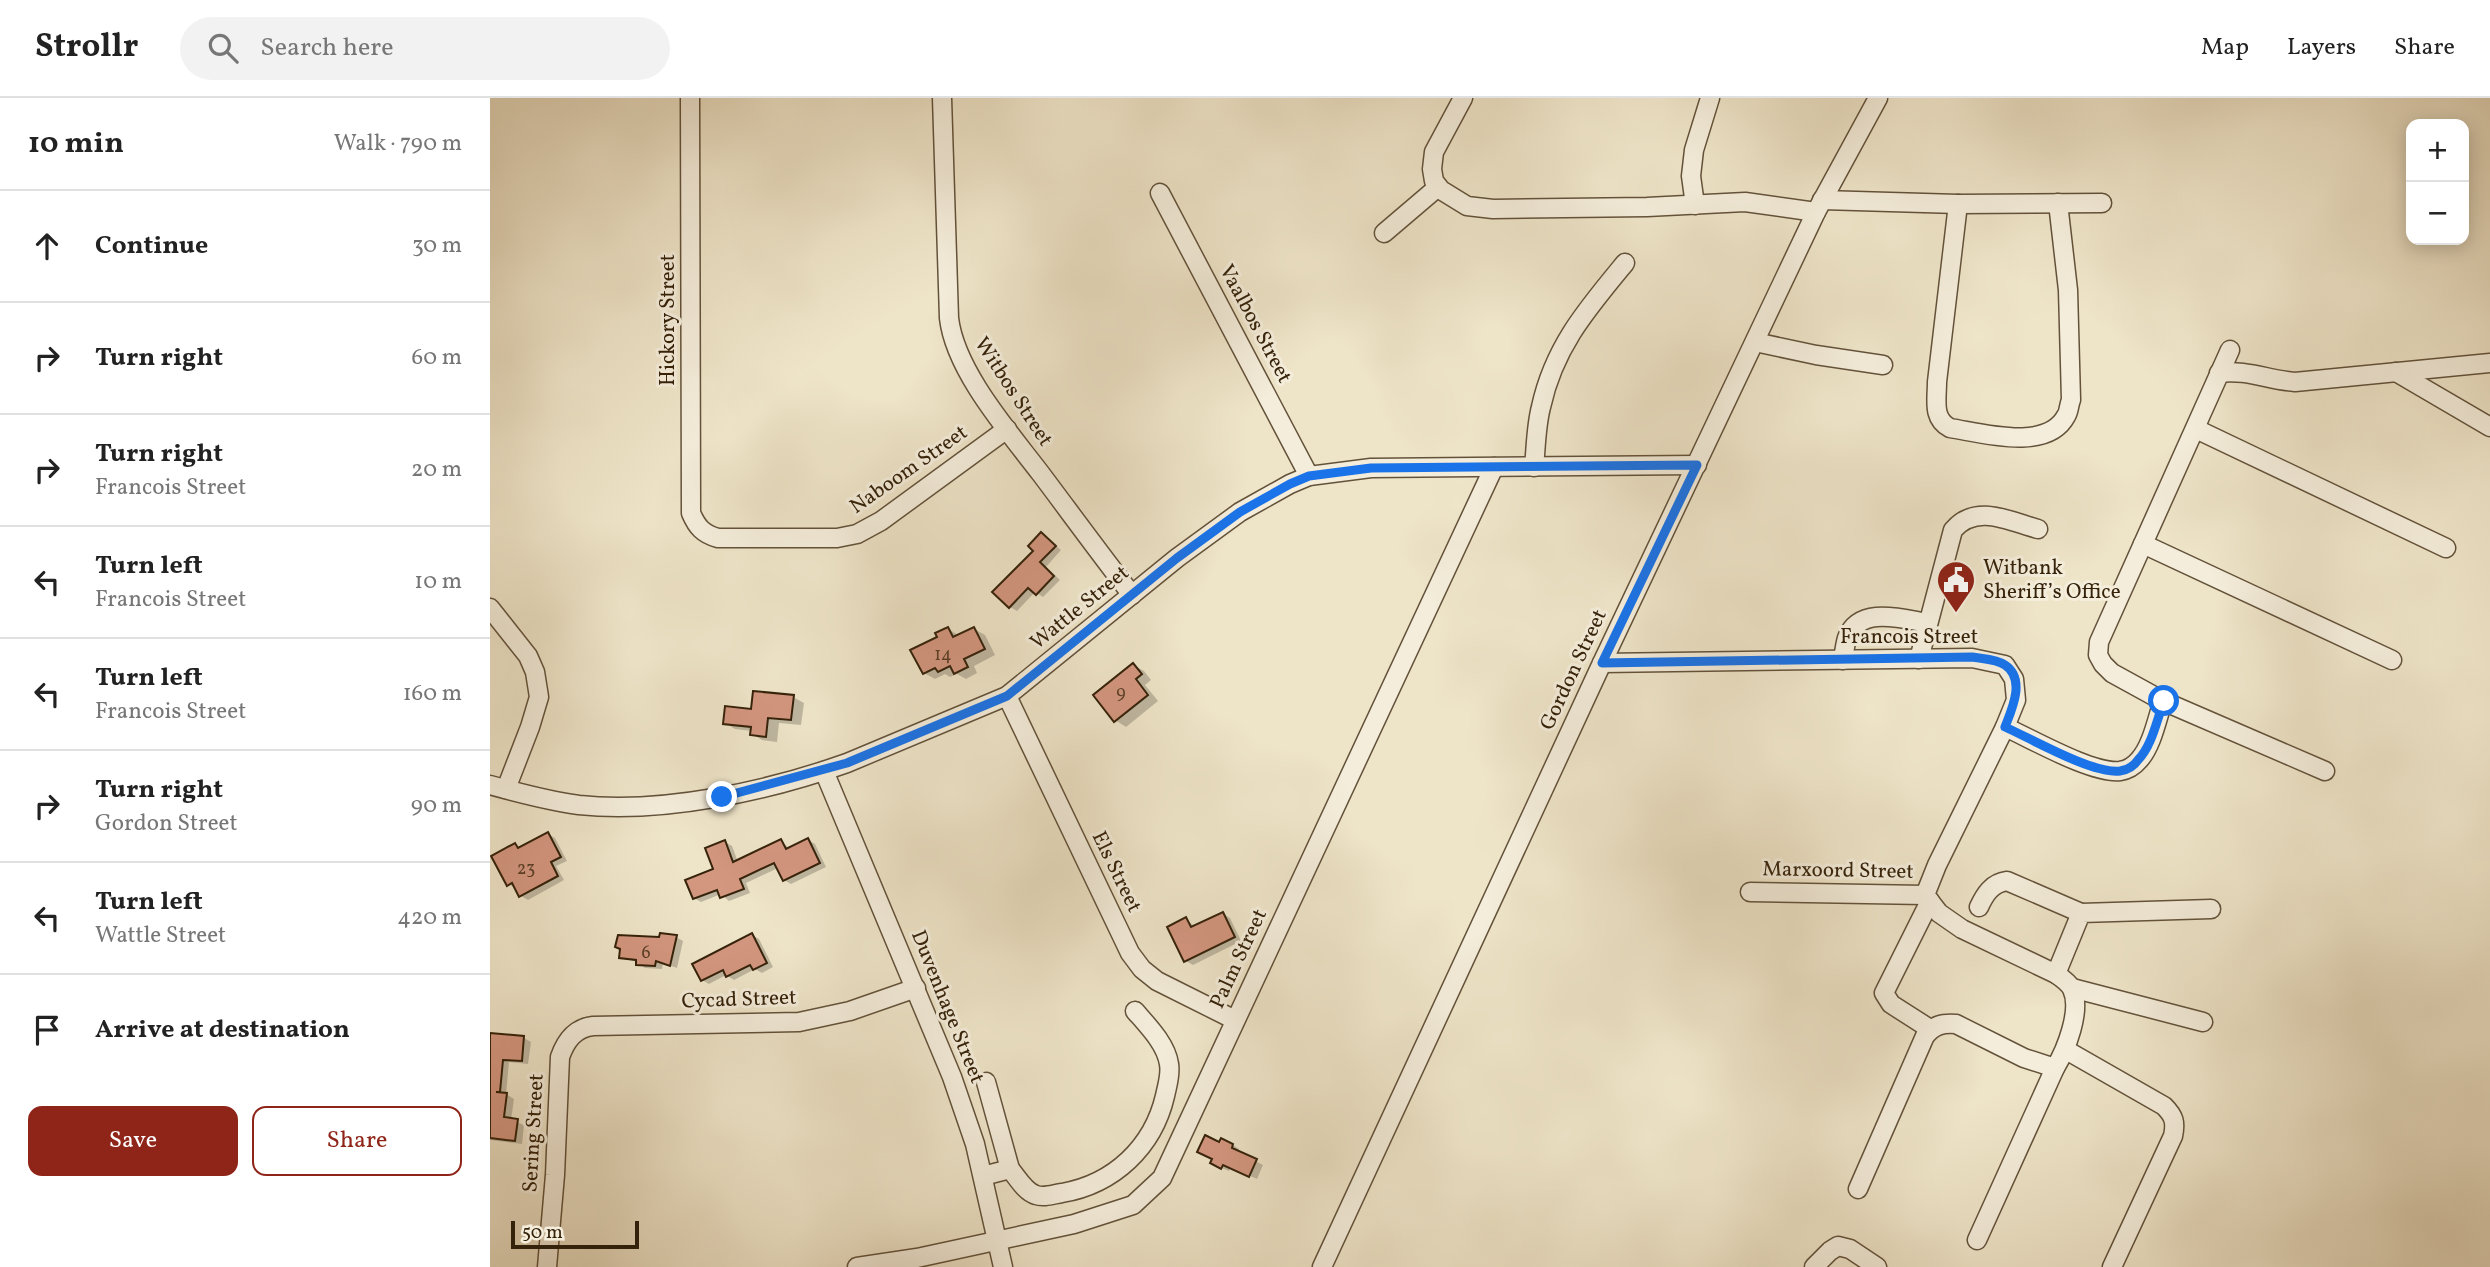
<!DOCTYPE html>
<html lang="en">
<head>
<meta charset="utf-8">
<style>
  body { margin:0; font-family:Vollkorn,serif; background:#f2f2f2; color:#222 }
  .controls { position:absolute; right:21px; top:21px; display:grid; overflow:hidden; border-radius:14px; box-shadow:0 4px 18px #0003 }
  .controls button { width:63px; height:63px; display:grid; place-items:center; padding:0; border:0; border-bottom:2px solid #e0e0e0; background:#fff; color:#222; font:35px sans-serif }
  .scale { position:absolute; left:21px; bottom:18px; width:128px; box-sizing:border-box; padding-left:7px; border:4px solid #35220a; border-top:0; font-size:19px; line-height:24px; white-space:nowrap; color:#35220a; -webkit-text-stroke:5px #f4eddb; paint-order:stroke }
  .stop { position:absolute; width:21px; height:21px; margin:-16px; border:5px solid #1a73e8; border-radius:50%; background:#fff }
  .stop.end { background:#1a73e8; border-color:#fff; box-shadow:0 2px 7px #0008 }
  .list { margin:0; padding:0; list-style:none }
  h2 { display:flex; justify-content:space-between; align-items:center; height:91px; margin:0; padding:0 28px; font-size:30px }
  h2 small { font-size:23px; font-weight:400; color:#767676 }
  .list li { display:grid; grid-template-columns:46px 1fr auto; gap:21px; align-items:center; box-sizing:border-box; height:112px; padding:0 28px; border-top:2px solid #e0e0e0 }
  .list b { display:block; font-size:26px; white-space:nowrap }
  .list p { margin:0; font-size:23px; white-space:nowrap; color:#767676 }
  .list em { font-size:23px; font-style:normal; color:#767676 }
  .actions { display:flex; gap:14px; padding:21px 28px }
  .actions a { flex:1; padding:16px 0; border:2px solid #8f2418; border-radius:14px; text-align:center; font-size:24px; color:#8f2418 }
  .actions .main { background:#8f2418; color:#fff }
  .icon { flex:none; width:38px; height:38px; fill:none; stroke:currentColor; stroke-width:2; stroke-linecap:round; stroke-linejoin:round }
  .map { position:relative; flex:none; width:2000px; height:1169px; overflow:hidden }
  header { display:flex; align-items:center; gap:42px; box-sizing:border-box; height:98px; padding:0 35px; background:#fff; border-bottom:2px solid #e0e0e0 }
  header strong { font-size:33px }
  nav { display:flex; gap:38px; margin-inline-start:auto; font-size:24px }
  .search { width:490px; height:63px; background:#f2f2f2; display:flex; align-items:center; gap:18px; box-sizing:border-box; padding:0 24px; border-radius:38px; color:#767676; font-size:26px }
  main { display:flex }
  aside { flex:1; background:#fff }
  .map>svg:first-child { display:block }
  .shadow { fill:#0003 }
  .building { fill:#d3967f; stroke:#35220a; stroke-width:2 }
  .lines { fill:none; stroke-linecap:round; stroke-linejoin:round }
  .minor-casing { stroke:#63523a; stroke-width:21 }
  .minor { stroke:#f4eddb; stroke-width:18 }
  .route { stroke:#1a73e8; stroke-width:9 }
  .labels { text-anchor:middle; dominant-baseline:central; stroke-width:6; stroke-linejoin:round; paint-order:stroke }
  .number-label { font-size:18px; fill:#5c3f27 }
  .street-label { font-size:21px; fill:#35220a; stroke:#f4eddb }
  .poi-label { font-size:21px; fill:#35220a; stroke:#f4eddb; text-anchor:start }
</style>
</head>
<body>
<header>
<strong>Strollr</strong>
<div class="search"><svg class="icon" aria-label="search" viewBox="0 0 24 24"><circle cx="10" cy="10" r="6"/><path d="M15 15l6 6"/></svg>Search here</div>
<nav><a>Map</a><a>Layers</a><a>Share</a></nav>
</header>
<main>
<aside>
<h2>10 min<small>Walk · 790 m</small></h2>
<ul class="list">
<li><svg class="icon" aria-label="ahead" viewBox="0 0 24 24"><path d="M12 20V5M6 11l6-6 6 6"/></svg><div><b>Continue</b></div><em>30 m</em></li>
<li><svg class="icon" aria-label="right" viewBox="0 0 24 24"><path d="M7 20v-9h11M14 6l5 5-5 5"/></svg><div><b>Turn right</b></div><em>60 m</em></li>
<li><svg class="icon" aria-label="right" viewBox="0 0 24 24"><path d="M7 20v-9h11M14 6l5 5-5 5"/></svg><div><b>Turn right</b><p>Francois Street</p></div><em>20 m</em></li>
<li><svg class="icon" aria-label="left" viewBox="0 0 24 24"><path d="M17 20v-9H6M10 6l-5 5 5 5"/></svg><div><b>Turn left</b><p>Francois Street</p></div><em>10 m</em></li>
<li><svg class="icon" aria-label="left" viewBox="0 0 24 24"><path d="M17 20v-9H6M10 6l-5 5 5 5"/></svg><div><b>Turn left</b><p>Francois Street</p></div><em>160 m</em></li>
<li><svg class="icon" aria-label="right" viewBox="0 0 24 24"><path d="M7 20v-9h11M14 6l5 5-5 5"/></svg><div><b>Turn right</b><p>Gordon Street</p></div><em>90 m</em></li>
<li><svg class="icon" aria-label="left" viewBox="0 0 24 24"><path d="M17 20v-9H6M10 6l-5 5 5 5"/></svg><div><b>Turn left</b><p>Wattle Street</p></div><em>420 m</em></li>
<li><svg class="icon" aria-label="arrive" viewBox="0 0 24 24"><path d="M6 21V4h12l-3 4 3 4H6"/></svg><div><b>Arrive at destination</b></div></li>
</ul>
<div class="actions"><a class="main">Save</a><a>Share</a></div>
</aside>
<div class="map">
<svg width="2000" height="1169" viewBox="0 0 2000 1169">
  <rect width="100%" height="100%" fill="#eee4c8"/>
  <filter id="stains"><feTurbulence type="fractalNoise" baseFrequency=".00286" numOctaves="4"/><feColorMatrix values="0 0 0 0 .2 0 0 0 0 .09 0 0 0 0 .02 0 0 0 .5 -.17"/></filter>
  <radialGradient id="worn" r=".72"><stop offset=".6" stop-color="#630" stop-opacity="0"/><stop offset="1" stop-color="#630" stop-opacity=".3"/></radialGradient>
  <g class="shadow">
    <path d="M551,436L571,452L556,469L570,482L553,499L545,494L527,513L520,509Z"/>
    <path d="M458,531L470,538L484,531L495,537L505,557L484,568L487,575L476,581L467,576L460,579L455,576L445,581L434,575L449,540Z"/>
    <path d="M643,567L654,573L661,582L655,587L668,603L636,629L625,622Z"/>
    <path d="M303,599L314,605L311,627L289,625L287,644L272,642L262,636V633L245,631L235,625Z"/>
    <path d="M58,736L65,740L77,763L66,768L74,782L38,802L31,798L26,790L18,786L25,747L31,750Z"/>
    <path d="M318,742L325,746L336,769L301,786L294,782L288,770L256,785L260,795L239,803L231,796L211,804L204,800L226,772L235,744L242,748L248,764L291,743L300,751Z"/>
    <path d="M733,816L740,820L751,843L703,867L696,863V821L705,829Z"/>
    <path d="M262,837L269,841L283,869L272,875L265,871L244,882L236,877L219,886L212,882Z"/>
    <path d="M186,839L193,843L187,870L173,865L172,871L155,870L147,864L131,859L170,841Z"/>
    <path d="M0,936L34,940L41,944L38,966L19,964L16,996L24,1001L21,1022L34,1027L32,1046L0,1042Z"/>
    <path d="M729,1046L743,1047L749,1051L748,1054L773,1067L767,1081L741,1069L739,1073L729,1069Z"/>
  </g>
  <g class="building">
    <path d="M551,434L566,448L550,464L564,478L546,497L538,490L519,510L502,494L543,453L538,448Z"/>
    <path d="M458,529L463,539L484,529L495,551L474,561L478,569L464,576L460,568L448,574L445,570L433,576L420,552L447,539L445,535Z"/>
    <path d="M643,565L652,576L646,581L658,597L624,624L603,597Z"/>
    <path d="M263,593L304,597L301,622L278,620L276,639L260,637L261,629L233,626L235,608L261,611Z"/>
    <path d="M58,734L71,759L61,764L68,778L29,799L22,785L17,788L1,758L25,745L28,750Z"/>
    <path d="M318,740L330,765L293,783L284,765L250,781L254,791L230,800L227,792L203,801L195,782L223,771L215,750L235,742L243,764L291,741L296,751Z"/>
    <path d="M733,814L745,839L694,864L677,829L696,819L701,829Z"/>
    <path d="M170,835L187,837L180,868L166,863L165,868L146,867V862L129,860L130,851L125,849L128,837L169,839Z"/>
    <path d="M262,835L277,865L263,872L260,867L236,879L233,872L211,883L202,866Z"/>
    <path d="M0,935L34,938L32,963L13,962L10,994H6L17,995L14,1019L28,1021L25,1043L0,1040Z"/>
    <path d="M715,1037L729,1044L731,1040L743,1046L742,1050L767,1061L759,1079L733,1067L731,1071L720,1065L722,1061L707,1054Z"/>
  </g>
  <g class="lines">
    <defs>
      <g id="minor">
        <path d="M200,0L201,415C207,429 213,436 228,440H347L367,436L391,423L517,331"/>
        <path d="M452,0L459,220C465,273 519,334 551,376C581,416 611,457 642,497"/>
        <path d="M973,0L944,54L942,71L944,83L951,92L977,108L1003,111L1157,109L1255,104L1326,114"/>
        <path d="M670,95L819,378"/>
        <path d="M1332,102L1468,106L1612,105"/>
        <path d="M1468,106L1447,284C1447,302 1442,321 1460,330C1492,335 1557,354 1576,318C1579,314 1579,306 1581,302L1578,192L1568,105"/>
        <path d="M1205,107L1201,78L1204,52L1220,0"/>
        <path d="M894,135L948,89"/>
        <path d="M1265,244L1326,257L1393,267"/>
        <path d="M1740,252L1609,544L1608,557L1613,566L1622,575L1673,603L1835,673"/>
        <path d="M1906,274L2000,329"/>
        <path d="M1729,275C1755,271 1779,282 1805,284L2000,265"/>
        <path d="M1706,331L1956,450"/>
        <path d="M1044,369C1046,349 1046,328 1051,309C1064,249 1097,211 1135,165"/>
        <path d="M1653,446L1902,562"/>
        <path d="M0,510L38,558L45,574L49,599L40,629L16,691"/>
        <path d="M1429,561L1463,432C1486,405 1519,423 1548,431"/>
        <path d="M1353,562C1354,555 1355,547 1357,540C1369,507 1413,521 1438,525"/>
        <path d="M1112,565L1482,560L1515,567L1524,581L1526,602L1515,629L1447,767L1435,797"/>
        <path d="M517,598L640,855L652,871L667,883L745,922"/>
        <path d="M1515,629C1542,641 1602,676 1630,673C1637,672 1644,668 1649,662C1662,648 1667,621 1673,603"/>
        <path d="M334,673L462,979L485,1046L513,1169"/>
        <path d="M0,687C29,695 59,703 89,707C173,716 278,693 357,665L517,598L687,460L750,414L800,386L819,378L881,370L1207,367"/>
        <path d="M1260,794L1435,797"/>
        <path d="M1435,797L1449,815L1472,831L1566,876C1572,880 1579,885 1582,891C1592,912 1576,952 1565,970L1487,1142"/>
        <path d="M1440,803L1394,895L1401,906L1440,931"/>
        <path d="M1489,809C1495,796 1502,785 1517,783L1591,815"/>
        <path d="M1566,876L1591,815L1721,811"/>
        <path d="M1582,890L1713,924"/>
        <path d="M1576,952L1674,1008C1684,1018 1686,1024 1683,1038L1622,1169"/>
        <path d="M496,984L520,1071"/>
        <path d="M493,1078L520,1071C527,1079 535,1094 546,1097C554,1100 564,1096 572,1095C624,1086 663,1049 675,998C677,988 681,977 679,966C676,946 658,928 645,913"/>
        <path d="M1368,1091L1435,938C1444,927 1452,925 1466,926L1534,960L1565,970"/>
        <path d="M57,1169L65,1077L70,959C76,942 85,930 103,928L309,924L360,913L426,890"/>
        <path d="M367,1169L427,1160L584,1126L643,1107L672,1080L1004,369"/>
        <path d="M832,1169L1112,565L1326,114L1388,0"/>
        <path d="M1324,1169L1340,1153L1348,1148L1360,1151L1387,1169"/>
      </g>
    </defs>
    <use href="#minor" class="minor-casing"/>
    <use href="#minor" class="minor"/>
  </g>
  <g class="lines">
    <path class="route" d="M232,699L357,665L517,598L687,460L750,414L800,386L819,378L881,370L1207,367L1112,565L1482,559C1493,561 1506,561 1515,567C1536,581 1522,611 1515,629C1542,641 1602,676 1630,673C1637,672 1644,668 1648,662C1662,648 1667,621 1674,603"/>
  </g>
  <defs>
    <symbol id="civic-pin" viewBox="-11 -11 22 30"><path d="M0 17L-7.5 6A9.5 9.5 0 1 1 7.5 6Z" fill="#8f2418" stroke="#f4eddb"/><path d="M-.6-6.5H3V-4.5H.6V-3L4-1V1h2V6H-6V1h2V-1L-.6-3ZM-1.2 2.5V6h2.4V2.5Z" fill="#fff"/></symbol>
  </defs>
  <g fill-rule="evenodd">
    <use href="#civic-pin" x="1444" y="460" width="44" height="60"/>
  </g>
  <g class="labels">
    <g class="number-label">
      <text x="453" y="557">14</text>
      <text x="631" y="595">9</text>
      <text x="36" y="771">23</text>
      <text x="156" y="855">6</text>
    </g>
    <g class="street-label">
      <text transform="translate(178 222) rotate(-90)">Hickory Street</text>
      <text transform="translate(765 226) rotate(62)">Vaalbos Street</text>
      <text transform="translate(523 294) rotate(57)">Witbos Street</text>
      <text transform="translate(419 372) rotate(-35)">Naboom Street</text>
      <text transform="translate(590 510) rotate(-39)">Wattle Street</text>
      <text x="1419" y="539">Francois Street</text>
      <text transform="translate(1084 572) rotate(-65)">Gordon Street</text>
      <text transform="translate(1348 773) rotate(1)">Marxoord Street</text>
      <text transform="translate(626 774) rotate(64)">Els Street</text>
      <text transform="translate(749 861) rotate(-65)">Palm Street</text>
      <text transform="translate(249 902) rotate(-2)">Cycad Street</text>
      <text transform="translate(457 909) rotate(68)">Duvenhage Street</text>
      <text transform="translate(44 1035) rotate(-87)">Sering Street</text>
    </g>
    <g class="poi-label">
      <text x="1493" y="470">Witbank<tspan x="1493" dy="24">Sheriff’s Office</tspan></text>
    </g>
  </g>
  <rect width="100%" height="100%" filter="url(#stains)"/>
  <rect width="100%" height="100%" fill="url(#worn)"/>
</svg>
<div class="controls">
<button>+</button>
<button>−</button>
</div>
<div class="scale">50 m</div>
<div class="stop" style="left:1674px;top:603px"></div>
<div class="stop end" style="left:232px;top:699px"></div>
</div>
</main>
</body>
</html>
